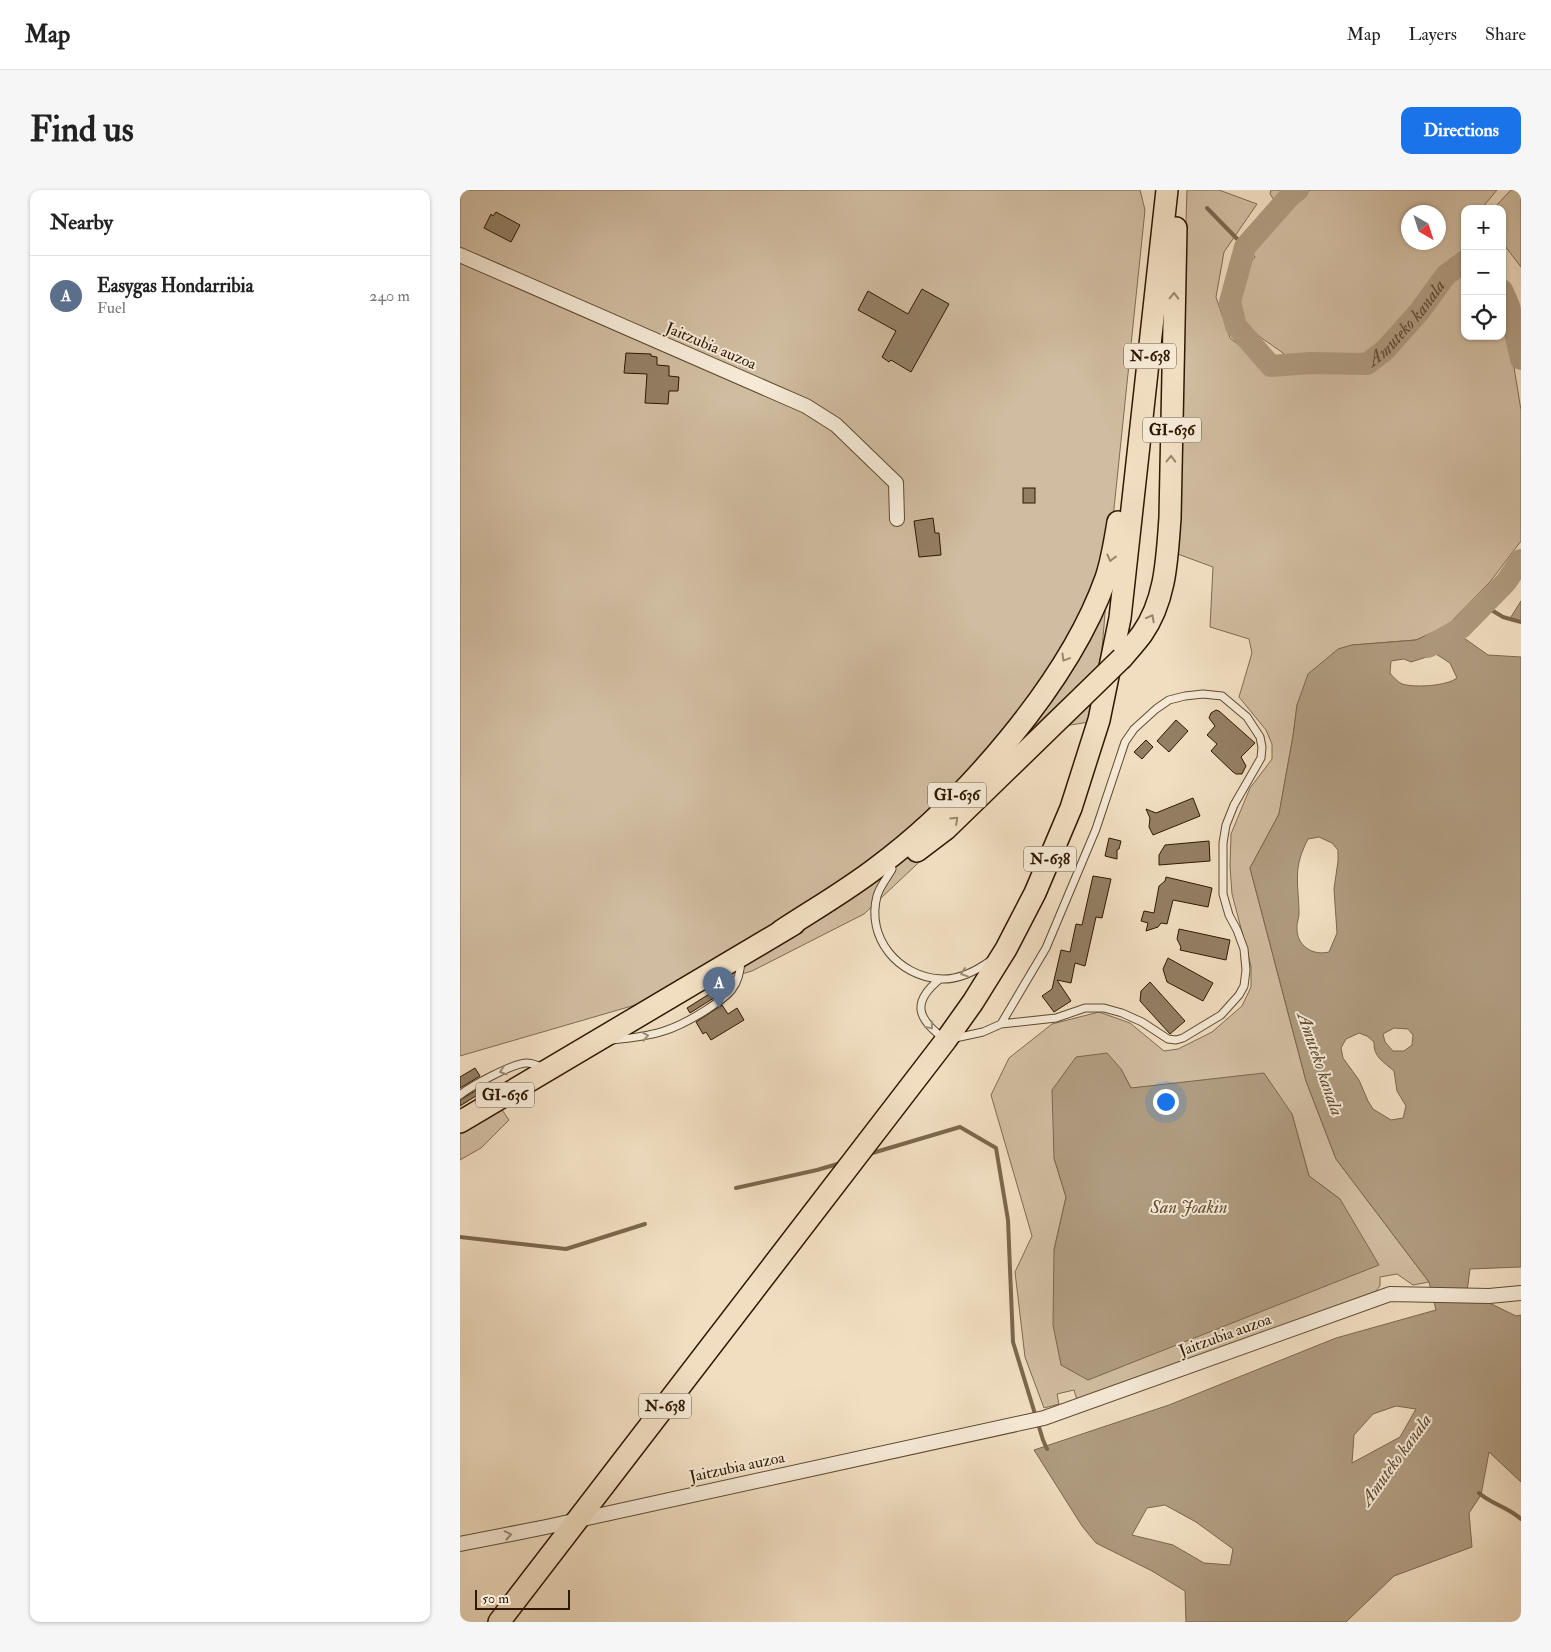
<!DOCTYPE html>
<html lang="en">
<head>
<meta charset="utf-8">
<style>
  body { margin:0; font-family:"IM FELL Double Pica",serif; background:#f6f6f6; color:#222 }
  .controls { position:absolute; right:15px; top:15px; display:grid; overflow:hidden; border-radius:10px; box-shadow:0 1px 4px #0004 }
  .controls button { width:45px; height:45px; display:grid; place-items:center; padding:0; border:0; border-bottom:1px solid #e0e0e0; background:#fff; color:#222; font:25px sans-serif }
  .compass { position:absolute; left:941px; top:15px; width:45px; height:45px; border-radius:50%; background:#fff; box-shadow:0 1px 4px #0004; rotate:141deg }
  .scale { position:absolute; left:15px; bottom:12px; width:95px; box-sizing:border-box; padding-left:5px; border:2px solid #2e1800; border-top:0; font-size:14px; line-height:18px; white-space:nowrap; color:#2e1800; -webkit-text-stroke:4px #f6ead7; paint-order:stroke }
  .you { position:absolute; left:705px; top:911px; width:18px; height:18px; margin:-12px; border:4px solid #fff; border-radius:50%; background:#1a73e8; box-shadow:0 0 0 8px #1a73e833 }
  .badge { display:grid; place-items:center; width:32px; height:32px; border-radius:50%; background:#1a73e8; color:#fff; font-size:16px; font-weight:700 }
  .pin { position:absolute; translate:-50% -41px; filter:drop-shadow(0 1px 2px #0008) }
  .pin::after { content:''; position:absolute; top:26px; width:18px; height:15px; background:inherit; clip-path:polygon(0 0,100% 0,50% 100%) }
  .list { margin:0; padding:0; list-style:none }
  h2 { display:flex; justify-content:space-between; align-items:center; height:65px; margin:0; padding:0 20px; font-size:21px }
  h2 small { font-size:16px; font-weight:400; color:#767676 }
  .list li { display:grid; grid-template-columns:32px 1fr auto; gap:15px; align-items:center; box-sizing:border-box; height:80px; padding:0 20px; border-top:1px solid #e0e0e0 }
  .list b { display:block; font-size:19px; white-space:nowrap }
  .list p { margin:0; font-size:16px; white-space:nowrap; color:#767676 }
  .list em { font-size:16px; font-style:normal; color:#767676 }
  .icon { flex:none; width:28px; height:28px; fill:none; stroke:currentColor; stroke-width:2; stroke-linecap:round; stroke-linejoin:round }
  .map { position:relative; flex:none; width:1061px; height:1432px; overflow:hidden; border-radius:10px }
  header { display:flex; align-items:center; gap:30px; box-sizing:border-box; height:70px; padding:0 25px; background:#fff; border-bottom:1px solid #e0e0e0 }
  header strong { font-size:24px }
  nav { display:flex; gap:28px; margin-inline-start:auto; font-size:18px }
  .intro { display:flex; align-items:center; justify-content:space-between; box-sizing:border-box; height:120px; padding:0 30px }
  h1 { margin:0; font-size:35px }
  .button { padding:12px 22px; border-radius:10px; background:#1a73e8; color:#fff; font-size:18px; font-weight:700 }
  main { display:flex; gap:30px; padding:0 30px }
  aside { flex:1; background:#fff; border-radius:10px; box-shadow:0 1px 4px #0004 }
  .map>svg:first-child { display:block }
  .green { fill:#d0bca0; stroke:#7f6a50; fill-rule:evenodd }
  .water { fill:#af9b7f; stroke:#7b674c; fill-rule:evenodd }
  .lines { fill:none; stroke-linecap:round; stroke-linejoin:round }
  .stream { stroke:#7b674c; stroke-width:4 }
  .river { stroke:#af9b7f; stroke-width:22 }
  .building { fill:#937f64; stroke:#2e1800 }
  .service-casing { stroke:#5f4a30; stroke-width:9 }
  .minor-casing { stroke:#5f4a30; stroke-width:16 }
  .primary-casing { stroke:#2e1800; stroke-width:24 }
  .service { stroke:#f6ead7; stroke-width:7 }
  .minor { stroke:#f6ead7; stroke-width:14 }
  .primary { stroke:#f1dec1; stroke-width:21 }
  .primary-bridge-casing { stroke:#2e1800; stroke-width:24; stroke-linecap:butt }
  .primary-bridge { stroke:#f1dec1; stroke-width:21 }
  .oneway { stroke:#99856a }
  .oneway2 { stroke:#9c8c76 }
  .labels { text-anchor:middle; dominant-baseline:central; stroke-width:4; stroke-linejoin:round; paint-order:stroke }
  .shield { fill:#f6ead7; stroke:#6a5740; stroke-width:1 }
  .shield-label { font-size:15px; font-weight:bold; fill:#2e1800 }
  .street-label { font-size:16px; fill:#2e1800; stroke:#f6ead7 }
  .water-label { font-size:18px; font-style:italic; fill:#624c33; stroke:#f6ead7 }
</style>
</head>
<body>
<header>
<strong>Map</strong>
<nav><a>Map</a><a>Layers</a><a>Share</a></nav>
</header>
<div class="intro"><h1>Find us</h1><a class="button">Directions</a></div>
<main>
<aside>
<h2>Nearby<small></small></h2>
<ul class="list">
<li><span class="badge" style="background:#5c6f8a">A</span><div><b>Easygas Hondarribia</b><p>Fuel</p></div><em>240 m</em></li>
</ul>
</aside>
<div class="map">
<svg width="1061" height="1432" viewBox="0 0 1061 1432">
  <rect width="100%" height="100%" fill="#f1dec1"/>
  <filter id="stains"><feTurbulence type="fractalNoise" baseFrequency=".004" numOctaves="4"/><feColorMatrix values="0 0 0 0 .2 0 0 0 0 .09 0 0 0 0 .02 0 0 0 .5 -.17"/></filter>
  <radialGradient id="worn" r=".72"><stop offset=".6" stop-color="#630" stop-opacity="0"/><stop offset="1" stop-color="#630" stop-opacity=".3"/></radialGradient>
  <g class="green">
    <path d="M0,0H680L685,20L653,328L636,531L604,536L404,724L292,781L0,866Z"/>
    <path d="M727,0H759L797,14L764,62L756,107L770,148L813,182L908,180L937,161L989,93L1005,81V146H1042V128L1050,153L1061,220V351L1030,392L987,436L956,450L892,455L879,459L837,515L833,546L819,624L790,678L846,891L876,969L969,1092L953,1095L937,1084L920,1087V1096L915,1102L722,1176L617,1210L614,1200L597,1204L599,1214L584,1218L565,1167L555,1082L572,1046L531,905L549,868L592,834L639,822L670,833L704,861L718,859L752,842L782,816L791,797V776L772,704L770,676L771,644L790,598L812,569V554L806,540L779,507L792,463L789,449L750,437L753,377L715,363ZM661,879L671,898L710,895L832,924L849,986L880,1009L594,1060L606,1007L594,968Z"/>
    <path d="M811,0H827L814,10L810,4Z"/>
    <path d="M850,0H1037L1021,19H1005V61L986,76L915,162L892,169L829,168C815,156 799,148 786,135C776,124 777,96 783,83C785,77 791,72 795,67L791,61ZM948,22H978V52H948Z"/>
    <path d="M1051,0H1061V77L1042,52V19H1033Z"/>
    <path d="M36,911L49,930L21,958L0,970V932Z"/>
  </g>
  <g class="water">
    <path d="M1061,411V432L1049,430Z"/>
    <path d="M987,436L1028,465L1061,467V1077L1010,1079L1007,1102L1056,1126L1061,1125V1292L1029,1262L1021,1305L1009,1323L1012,1357L934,1386L886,1432H726L725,1401L692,1381L636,1353L622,1336L574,1260L709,1215L876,1148L976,1120L969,1092L876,969L846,891L790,678L819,624L833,546L837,515L848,484L878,459L892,455L956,450ZM976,464L990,473L997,488C987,496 955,498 942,494C938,492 933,487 930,483L931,471L944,469L951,472ZM859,647L872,653L878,660V671L874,699L877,743L869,762C853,766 837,756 837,739C836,733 840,727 839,720C838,690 833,678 848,649ZM934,838L948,839L953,845L952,855L944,861H933L925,852L923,844ZM899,843L907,846L914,852C913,867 924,872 934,881L937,901L946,916L943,928L931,930L913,919L908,911L899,890L883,868L881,858L886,849ZM936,1216L956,1219L940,1247L892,1273L894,1245L913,1224ZM705,1315L736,1332L773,1359L770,1375L744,1373L713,1355L672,1345L687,1318Z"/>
    <path d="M647,863L661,879L671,898L804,883L832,924L849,986L880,1009L919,1075L628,1190L601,1175L593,1135L594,1060L606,1007L594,968L592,900L616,867Z"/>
  </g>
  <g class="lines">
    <g class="stream">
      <path d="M747,18L785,57"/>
      <path d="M1023,415L1043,427L1061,432"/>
      <path d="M409,964L500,937L536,958L548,1030L553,1152L583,1250L587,1259"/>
      <path d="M276,998L357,980L381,973"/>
      <path d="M0,1047L106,1059L185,1034"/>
      <path d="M1019,1303C1031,1314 1048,1317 1061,1329"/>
    </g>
    <g class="river">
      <path id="s1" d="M838,0L830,6L785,57L770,112L776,136L811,176L850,173L907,174L925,160L959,122L986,85L1005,71"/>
      <path d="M1042,100L1049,116L1061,169"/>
      <path d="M968,457L1001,438L1046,392L1061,370"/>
    </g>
  </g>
  <g class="building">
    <path d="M36,22L60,35L51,52L24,38L31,24L33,26Z"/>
    <path d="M462,99L489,114L451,182L431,170L429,172L422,167L436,141L398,120L408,101L448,124Z"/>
    <path d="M166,163L191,164V166L197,167V175L209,176V186L219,187L218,201H209L208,214L185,213L187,184L164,183Z"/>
    <rect x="563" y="298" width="12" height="15"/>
    <path d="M473,328L475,343H479L481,365L459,367L454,331Z"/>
    <path d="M756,520L759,521L795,553L781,567L786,576L782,584H776L773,582L751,561L757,554L747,545L755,536L749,528L751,523Z"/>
    <path d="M716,530L728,541L709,562L697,551Z"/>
    <path d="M686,550L693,557L682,569L674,562Z"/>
    <path d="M733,608L740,626L693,645L689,637L690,628L686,619L696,623Z"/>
    <path d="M649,648L661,651L659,659L657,660V669L645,666Z"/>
    <path d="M749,651L750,671L699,675V665L705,655Z"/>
    <path d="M633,686L651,689L642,728L636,727L625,776L615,773L611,793L597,790L611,811L594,822L582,806L592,799L601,760L610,762L616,734L622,735Z"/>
    <path d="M706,687L752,698L748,717L713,710L707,734L701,733L698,737L686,741L688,733L681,731L684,721L694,723L699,696L705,691Z"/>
    <path d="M719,739L770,750L766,770L720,760L721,757L717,749Z"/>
    <path d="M708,768L753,793L743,811L707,792L703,779Z"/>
    <path d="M690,792L725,831L710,844L680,811L681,801Z"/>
    <path d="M254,801L257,806L230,823L227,818Z"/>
    <path d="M262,815L268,824L277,818L284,830L251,850L246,842L243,844L236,832Z"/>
    <path d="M15,878L20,886L0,898V887Z"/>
    <path d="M25,895L27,899L0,916V910Z"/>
  </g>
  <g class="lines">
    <defs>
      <g id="service">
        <path d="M432,679C427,688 420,696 417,706C406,748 438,786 480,789C497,790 516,781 530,771"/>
        <path d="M480,789C450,813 458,830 486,850L523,842L541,834L586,758L636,639L665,552L674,539L696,519L709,510L725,506L743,504L762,506L787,527L800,547L802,557L801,568L774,615L766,635L763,653V704L769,725L777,740L784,759L786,780L784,796L779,805L761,825L723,848L716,850L708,849L682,832L662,823L644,818H625L596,828L541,834"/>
        <path d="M152,850C193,846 212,842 246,820C269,805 280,798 281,769"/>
        <path d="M0,905C11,896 53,873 67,873C72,873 78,876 83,877"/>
      </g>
      <g id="minor">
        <path d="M0,65L346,216L376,235L436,293L437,329"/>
        <path d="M0,1354L86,1337L584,1228L930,1104L1029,1106L1061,1103"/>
      </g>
      <g id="primary">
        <path d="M662,468C669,460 676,452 682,444C706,410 707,368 710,328L716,38"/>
        <path d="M457,661L486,639L623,506"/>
        <path d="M321,741C353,720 386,701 416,678C504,613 609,492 646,388C652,370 655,351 658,332"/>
        <path d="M0,932L334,734"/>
        <path d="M39,1432L486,850L513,812L546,759L575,703L611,618L639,530L660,428L707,0"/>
      </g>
    </defs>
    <use href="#service" class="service-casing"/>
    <use href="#minor" class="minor-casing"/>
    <use href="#primary" class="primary-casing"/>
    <use href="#service" class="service"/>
    <use href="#minor" class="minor"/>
    <use href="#primary" class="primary"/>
    <defs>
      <path id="primary-bridge" d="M623,506L662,468"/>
    </defs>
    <use href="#primary-bridge" class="primary-bridge-casing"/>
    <use href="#primary-bridge" class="primary-bridge"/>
  </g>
  <defs><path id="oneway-chevron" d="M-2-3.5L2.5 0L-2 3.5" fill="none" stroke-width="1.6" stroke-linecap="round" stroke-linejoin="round" transform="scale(1.25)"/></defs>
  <g class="oneway">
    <use href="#oneway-chevron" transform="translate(714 106) rotate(-89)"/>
    <use href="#oneway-chevron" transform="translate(711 269) rotate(-89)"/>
    <use href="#oneway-chevron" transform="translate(651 368) rotate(104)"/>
    <use href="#oneway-chevron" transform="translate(691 428) rotate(-62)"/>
    <use href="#oneway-chevron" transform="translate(605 468) rotate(121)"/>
    <use href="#oneway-chevron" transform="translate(495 630) rotate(-43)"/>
  </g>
  <g class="oneway2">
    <use href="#oneway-chevron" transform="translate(504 783) rotate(161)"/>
    <use href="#oneway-chevron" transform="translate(470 836) rotate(50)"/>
    <use href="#oneway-chevron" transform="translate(185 846) rotate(-11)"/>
    <use href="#oneway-chevron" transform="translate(43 881) rotate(161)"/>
    <use href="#oneway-chevron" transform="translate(48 1345) rotate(-11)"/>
  </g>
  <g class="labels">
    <g class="shield">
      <rect x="664" y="153.5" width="52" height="25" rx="4"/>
      <rect x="683" y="227.5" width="58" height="25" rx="4"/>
      <rect x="468" y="592.5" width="58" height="25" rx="4"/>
      <rect x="564" y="656.5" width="52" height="25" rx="4"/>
      <rect x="16" y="892.5" width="58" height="25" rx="4"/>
      <rect x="179" y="1203.5" width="52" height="25" rx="4"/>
    </g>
    <g class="shield-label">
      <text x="690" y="166">N-638</text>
      <text x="712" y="240">GI-636</text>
      <text x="497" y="605">GI-636</text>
      <text x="590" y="669">N-638</text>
      <text x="45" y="905">GI-636</text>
      <text x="205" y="1216">N-638</text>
    </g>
    <g class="street-label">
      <text transform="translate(251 156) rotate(23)">Jaitzubia auzoa</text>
      <text transform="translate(765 1145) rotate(-20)">Jaitzubia auzoa</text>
      <text transform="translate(277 1277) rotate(-12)">Jaitzubia auzoa</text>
    </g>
    <g class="water-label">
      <text stroke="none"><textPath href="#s1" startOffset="366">Amuteko kanala</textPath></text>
      <text transform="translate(860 874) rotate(71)">Amuteko kanala</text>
      <text x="729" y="1017">San Joakin</text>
      <text transform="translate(936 1270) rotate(-54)">Amuteko kanala</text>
    </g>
  </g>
  <rect width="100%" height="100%" filter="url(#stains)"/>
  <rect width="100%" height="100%" fill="url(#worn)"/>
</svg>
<div class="controls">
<button>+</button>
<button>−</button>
<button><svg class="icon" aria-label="locate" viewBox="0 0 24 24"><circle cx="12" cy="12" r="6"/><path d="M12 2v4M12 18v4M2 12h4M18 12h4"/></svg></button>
</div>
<svg class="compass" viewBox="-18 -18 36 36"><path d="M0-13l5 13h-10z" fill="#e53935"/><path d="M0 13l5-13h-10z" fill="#767676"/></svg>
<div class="scale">50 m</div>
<div class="you"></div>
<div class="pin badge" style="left:259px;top:818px;background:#5c6f8a">A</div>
</div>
</main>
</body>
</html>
